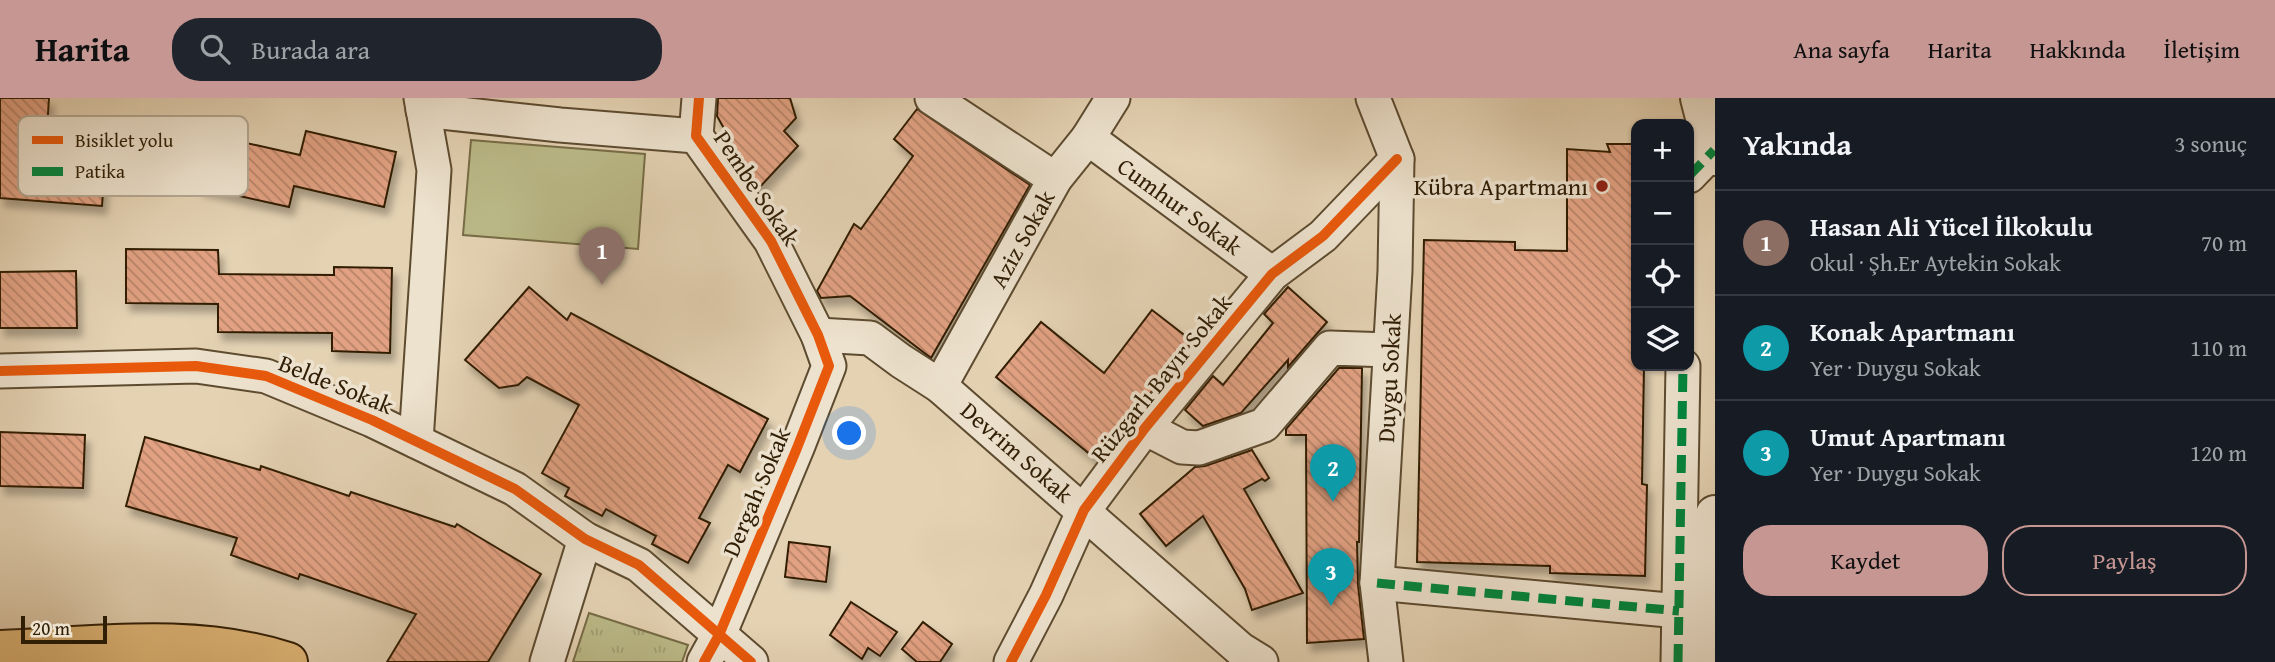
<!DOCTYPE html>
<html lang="tr">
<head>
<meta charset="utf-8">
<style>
  body { margin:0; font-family:"Gentium Book Plus",serif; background:#20242c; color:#f1f3f6 }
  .controls { position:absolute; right:21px; top:21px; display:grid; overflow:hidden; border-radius:14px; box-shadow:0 2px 5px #0004 }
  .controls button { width:63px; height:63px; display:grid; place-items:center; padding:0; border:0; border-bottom:2px solid #363941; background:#171b24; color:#f1f3f6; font:35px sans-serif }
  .scale { position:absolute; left:21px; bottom:18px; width:86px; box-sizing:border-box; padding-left:7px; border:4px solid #301e05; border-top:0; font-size:19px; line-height:24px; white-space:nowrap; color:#301e05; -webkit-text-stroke:5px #ede2ce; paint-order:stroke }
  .you { position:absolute; left:850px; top:336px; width:24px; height:24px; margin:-18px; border:5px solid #fff; border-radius:50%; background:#1a73e8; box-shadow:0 0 0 10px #1a73e833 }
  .badge { display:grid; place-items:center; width:46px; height:46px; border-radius:50%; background:#c59692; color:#fff; font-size:23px; font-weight:700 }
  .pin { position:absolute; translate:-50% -58px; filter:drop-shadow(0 2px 4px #0008) }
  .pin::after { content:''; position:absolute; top:37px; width:24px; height:21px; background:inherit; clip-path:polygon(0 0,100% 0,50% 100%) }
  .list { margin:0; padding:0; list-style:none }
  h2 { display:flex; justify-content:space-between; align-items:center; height:91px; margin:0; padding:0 28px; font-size:30px }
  h2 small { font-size:23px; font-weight:400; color:#9ea1a6 }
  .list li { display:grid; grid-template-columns:46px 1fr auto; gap:21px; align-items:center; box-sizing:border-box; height:105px; padding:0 28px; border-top:2px solid #363941 }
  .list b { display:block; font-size:26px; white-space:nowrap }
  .list p { margin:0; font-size:23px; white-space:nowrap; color:#9ea1a6 }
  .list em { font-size:23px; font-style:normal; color:#9ea1a6 }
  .actions { display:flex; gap:14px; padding:21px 28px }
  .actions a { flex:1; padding:16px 0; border:2px solid #c59692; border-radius:28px; text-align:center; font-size:24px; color:#c59692 }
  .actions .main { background:#c59692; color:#111 }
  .icon { flex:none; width:38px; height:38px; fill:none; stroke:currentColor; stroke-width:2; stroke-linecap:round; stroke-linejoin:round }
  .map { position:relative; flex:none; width:1715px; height:564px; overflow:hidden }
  header { display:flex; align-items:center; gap:42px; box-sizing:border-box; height:98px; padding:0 35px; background:#c59692; color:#111 }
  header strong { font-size:33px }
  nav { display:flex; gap:38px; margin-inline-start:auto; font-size:24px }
  .search { width:490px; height:63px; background:#20242c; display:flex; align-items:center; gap:18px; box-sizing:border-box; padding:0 24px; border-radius:28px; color:#9ea1a6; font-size:26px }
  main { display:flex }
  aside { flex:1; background:#171b24 }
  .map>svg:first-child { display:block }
  .grass { fill:#bbba88; stroke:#766c46; stroke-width:2 }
  .park { fill:url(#park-tufts); stroke:#766c46; stroke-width:2 }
  .building { fill:url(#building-back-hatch); stroke:#301e05; stroke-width:2; filter:url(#shadow) }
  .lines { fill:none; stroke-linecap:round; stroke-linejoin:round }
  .minor-casing { stroke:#5d4b30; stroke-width:37 }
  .tertiary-casing { stroke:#5d4b30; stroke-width:42 }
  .primary-casing { stroke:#301e05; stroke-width:42 }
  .minor { stroke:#ede2ce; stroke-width:33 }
  .tertiary { stroke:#ede2ce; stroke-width:38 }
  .primary { stroke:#e2b97a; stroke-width:38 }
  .quiet { stroke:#00873e; stroke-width:9; stroke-dasharray:18 9; stroke-linecap:butt }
  .cycleway-casing { stroke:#ede2ce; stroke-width:15 }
  .cycleway { stroke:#e8590c; stroke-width:10 }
  .poi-dot { fill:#8f2418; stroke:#ede2ce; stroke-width:2.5 }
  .labels { text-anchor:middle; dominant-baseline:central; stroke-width:7; stroke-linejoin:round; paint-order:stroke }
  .poi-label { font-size:24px; fill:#301e05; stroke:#ede2ce; text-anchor:end }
  .street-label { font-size:24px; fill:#301e05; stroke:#ede2ce }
  .key { fill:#ede2ce; stroke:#b4a792; stroke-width:2 }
  .key-label { font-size:19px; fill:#301e05 }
</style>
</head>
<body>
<header>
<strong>Harita</strong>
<div class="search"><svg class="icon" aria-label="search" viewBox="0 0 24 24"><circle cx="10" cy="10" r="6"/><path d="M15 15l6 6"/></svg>Burada ara</div>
<nav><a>Ana sayfa</a><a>Harita</a><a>Hakkında</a><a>İletişim</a></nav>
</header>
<main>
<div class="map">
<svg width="1715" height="564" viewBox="0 0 1715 564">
  <defs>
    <pattern id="park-tufts" width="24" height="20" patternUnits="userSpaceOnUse" patternTransform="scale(1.75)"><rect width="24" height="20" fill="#bbba88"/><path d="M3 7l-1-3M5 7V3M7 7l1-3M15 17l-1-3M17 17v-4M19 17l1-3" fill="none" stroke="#a19f74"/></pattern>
    <pattern id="building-back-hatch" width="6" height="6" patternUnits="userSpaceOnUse" patternTransform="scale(1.75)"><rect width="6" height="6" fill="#e1a182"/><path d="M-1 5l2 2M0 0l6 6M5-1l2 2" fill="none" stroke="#b78368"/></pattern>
    <filter id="shadow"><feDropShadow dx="4.5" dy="8" stdDeviation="3.5" flood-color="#0004"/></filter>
  </defs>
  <rect width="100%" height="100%" fill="#e4d2b3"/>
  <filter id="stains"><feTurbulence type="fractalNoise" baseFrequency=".00286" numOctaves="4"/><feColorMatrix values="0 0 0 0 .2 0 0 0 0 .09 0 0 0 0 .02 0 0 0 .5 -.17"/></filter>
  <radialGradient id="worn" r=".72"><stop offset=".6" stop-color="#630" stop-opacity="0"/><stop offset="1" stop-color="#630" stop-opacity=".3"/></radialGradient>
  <path class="grass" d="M471,42L645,56L638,151L463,137Z"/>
  <path class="park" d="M589,515L688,547L682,564H573Z"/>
  <g class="building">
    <path d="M0,0H49L46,48L106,53L102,108L0,100Z"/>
    <path d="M718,0H790L796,20L784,33L798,48L758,91L717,18Z"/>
    <path d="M917,11L1030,87L931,260L850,198L821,200L817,193L854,126L861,131L913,58L894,41Z"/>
    <path d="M306,33L396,54L384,109L294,88L289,109L199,89L211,37L300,57Z"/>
    <path d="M1607,46H1636V268H1644L1642,386L1647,387L1645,478L1550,475V468L1417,464L1424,142L1515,144V152L1567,153V51L1610,54Z"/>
    <path d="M126,151L218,152L219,176L334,177V169L392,170L390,255L332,253V235L218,234V206L126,205Z"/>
    <path d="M76,173L77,230H0V174Z"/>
    <path d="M529,189L567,222L571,215L768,321L740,374L728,367L699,420L710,425L688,465L652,446L656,438L606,411L602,418L565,398L569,390L542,375L579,307L527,279L518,287L499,290L465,262Z"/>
    <path d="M1288,189L1327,224L1288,269V262L1241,315L1203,328L1185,312L1213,278L1223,287L1273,225L1264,216Z"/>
    <path d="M1152,212L1192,243L1097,362L996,279L1041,224L1104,275Z"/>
    <path d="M1339,270H1362L1359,444H1357L1358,487L1364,541L1307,545L1306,337H1286V331Z"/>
    <path d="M0,334L85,337L83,390L0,388Z"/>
    <path d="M145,339L260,372L261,368L349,398L351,394L455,429L457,426L541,476L488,564H387L416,516L300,476L298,481L231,457L237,440L126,408Z"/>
    <path d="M1252,352L1269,380L1265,383L1262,381L1244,391L1303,495L1252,512L1245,491L1203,418L1166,448L1140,416L1195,369L1205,368Z"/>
    <path d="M789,444L830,449L826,484L785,479Z"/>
    <path d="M851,504L897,534L880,558L868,550L862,561L830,537Z"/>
    <path d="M923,524L952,546L940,564H917L902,551Z"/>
  </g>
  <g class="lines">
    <defs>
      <g id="minor">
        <path d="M699,0L696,38L771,143L818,237L829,268L797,350L719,537L704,564"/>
        <path d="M932,0L1055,81"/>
        <path d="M1373,0L1397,61L1395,173L1377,485L1386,564"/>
        <path d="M423,12L560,27L696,38"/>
        <path d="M1088,40L1272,176"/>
        <path d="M1689,78L1714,52"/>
        <path d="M818,237L870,240L901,263L940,288L1240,551L1261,564"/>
        <path d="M0,273L196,268L266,278L372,322L515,391L585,441L639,467L751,564"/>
        <path d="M940,288L1055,81L1088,40L1113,0"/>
        <path d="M1145,330L1182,349L1199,350L1264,327L1330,250L1390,252"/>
        <path d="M416,343L434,72L421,0"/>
        <path d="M1377,485L1679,513"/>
        <path d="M547,564L585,441"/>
        <path d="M1011,564L1046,497L1084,412L1145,330L1272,176L1323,138L1397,61"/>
        <path d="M1678,564L1683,268"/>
      </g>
      <g id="tertiary">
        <path d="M1700,0L1715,58"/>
        <path d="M1710,564L1715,417"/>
      </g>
      <path id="primary" d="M0,552C96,548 195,534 288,564"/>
    </defs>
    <use href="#minor" class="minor-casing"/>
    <use href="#tertiary" class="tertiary-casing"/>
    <use href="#primary" class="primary-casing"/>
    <use href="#minor" class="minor"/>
    <use href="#tertiary" class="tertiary"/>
    <use href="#primary" class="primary"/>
    <g class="quiet">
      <path d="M1689,78L1714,52"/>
      <path d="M1377,485L1679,513"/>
      <path d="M1678,564L1683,268"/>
    </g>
    <defs>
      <g id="cycleway">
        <path d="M699,0L696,38L771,143L818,237L829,268L797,350L719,537L704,564"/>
        <path d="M0,273L196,268L266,278L372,322L515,391L585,441L639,467L751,564"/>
        <path d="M1011,564L1046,497L1084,412L1145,330L1272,176L1323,138L1397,61"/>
      </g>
    </defs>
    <use href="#cycleway" class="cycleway-casing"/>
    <use href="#cycleway" class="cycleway"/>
  </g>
  <circle class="poi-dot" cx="1602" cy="88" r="7"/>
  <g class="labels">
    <g class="poi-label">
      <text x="1588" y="88">Kübra Apartmanı</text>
    </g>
    <g class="street-label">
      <text transform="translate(757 90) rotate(56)">Pembe Sokak</text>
      <text transform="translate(1180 108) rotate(36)">Cumhur Sokak</text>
      <text transform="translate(1022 141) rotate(-61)">Aziz Sokak</text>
      <text transform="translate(1161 280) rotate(-51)">Rüzgarlı Bayır Sokak</text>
      <text transform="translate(1389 280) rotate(-87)">Duygu Sokak</text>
      <text transform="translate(336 286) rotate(22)">Belde Sokak</text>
      <text transform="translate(1017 354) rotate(41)">Devrim Sokak</text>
      <text transform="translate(756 394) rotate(-67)">Dergah Sokak</text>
    </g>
  </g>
  <rect x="18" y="18" width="230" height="80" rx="10" class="key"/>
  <rect x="32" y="38" width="31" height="8" fill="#e8590c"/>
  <rect x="32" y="69" width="31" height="9" fill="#00873e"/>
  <g class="key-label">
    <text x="75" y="49">Bisiklet yolu</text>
    <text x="75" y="80">Patika</text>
  </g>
  <rect width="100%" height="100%" filter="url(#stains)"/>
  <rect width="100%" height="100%" fill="url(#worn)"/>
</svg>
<div class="controls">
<button>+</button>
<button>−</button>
<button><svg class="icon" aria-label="locate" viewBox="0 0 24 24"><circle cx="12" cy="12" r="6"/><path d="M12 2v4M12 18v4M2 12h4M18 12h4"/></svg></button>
<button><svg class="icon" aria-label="layers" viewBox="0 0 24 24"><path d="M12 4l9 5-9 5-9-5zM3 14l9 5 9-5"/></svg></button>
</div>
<div class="scale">20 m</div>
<div class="you"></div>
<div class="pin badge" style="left:602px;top:187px;background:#8d6e63">1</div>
<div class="pin badge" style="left:1333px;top:404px;background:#0f9aa8">2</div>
<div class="pin badge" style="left:1331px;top:508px;background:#0f9aa8">3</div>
</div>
<aside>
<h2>Yakında<small>3 sonuç</small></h2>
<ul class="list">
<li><span class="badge" style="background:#8d6e63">1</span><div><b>Hasan Ali Yücel İlkokulu</b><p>Okul · Şh.Er Aytekin Sokak</p></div><em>70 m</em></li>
<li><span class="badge" style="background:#0f9aa8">2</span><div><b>Konak Apartmanı</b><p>Yer · Duygu Sokak</p></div><em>110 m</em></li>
<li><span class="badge" style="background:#0f9aa8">3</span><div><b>Umut Apartmanı</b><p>Yer · Duygu Sokak</p></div><em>120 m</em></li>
</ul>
<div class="actions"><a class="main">Kaydet</a><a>Paylaş</a></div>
</aside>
</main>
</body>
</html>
